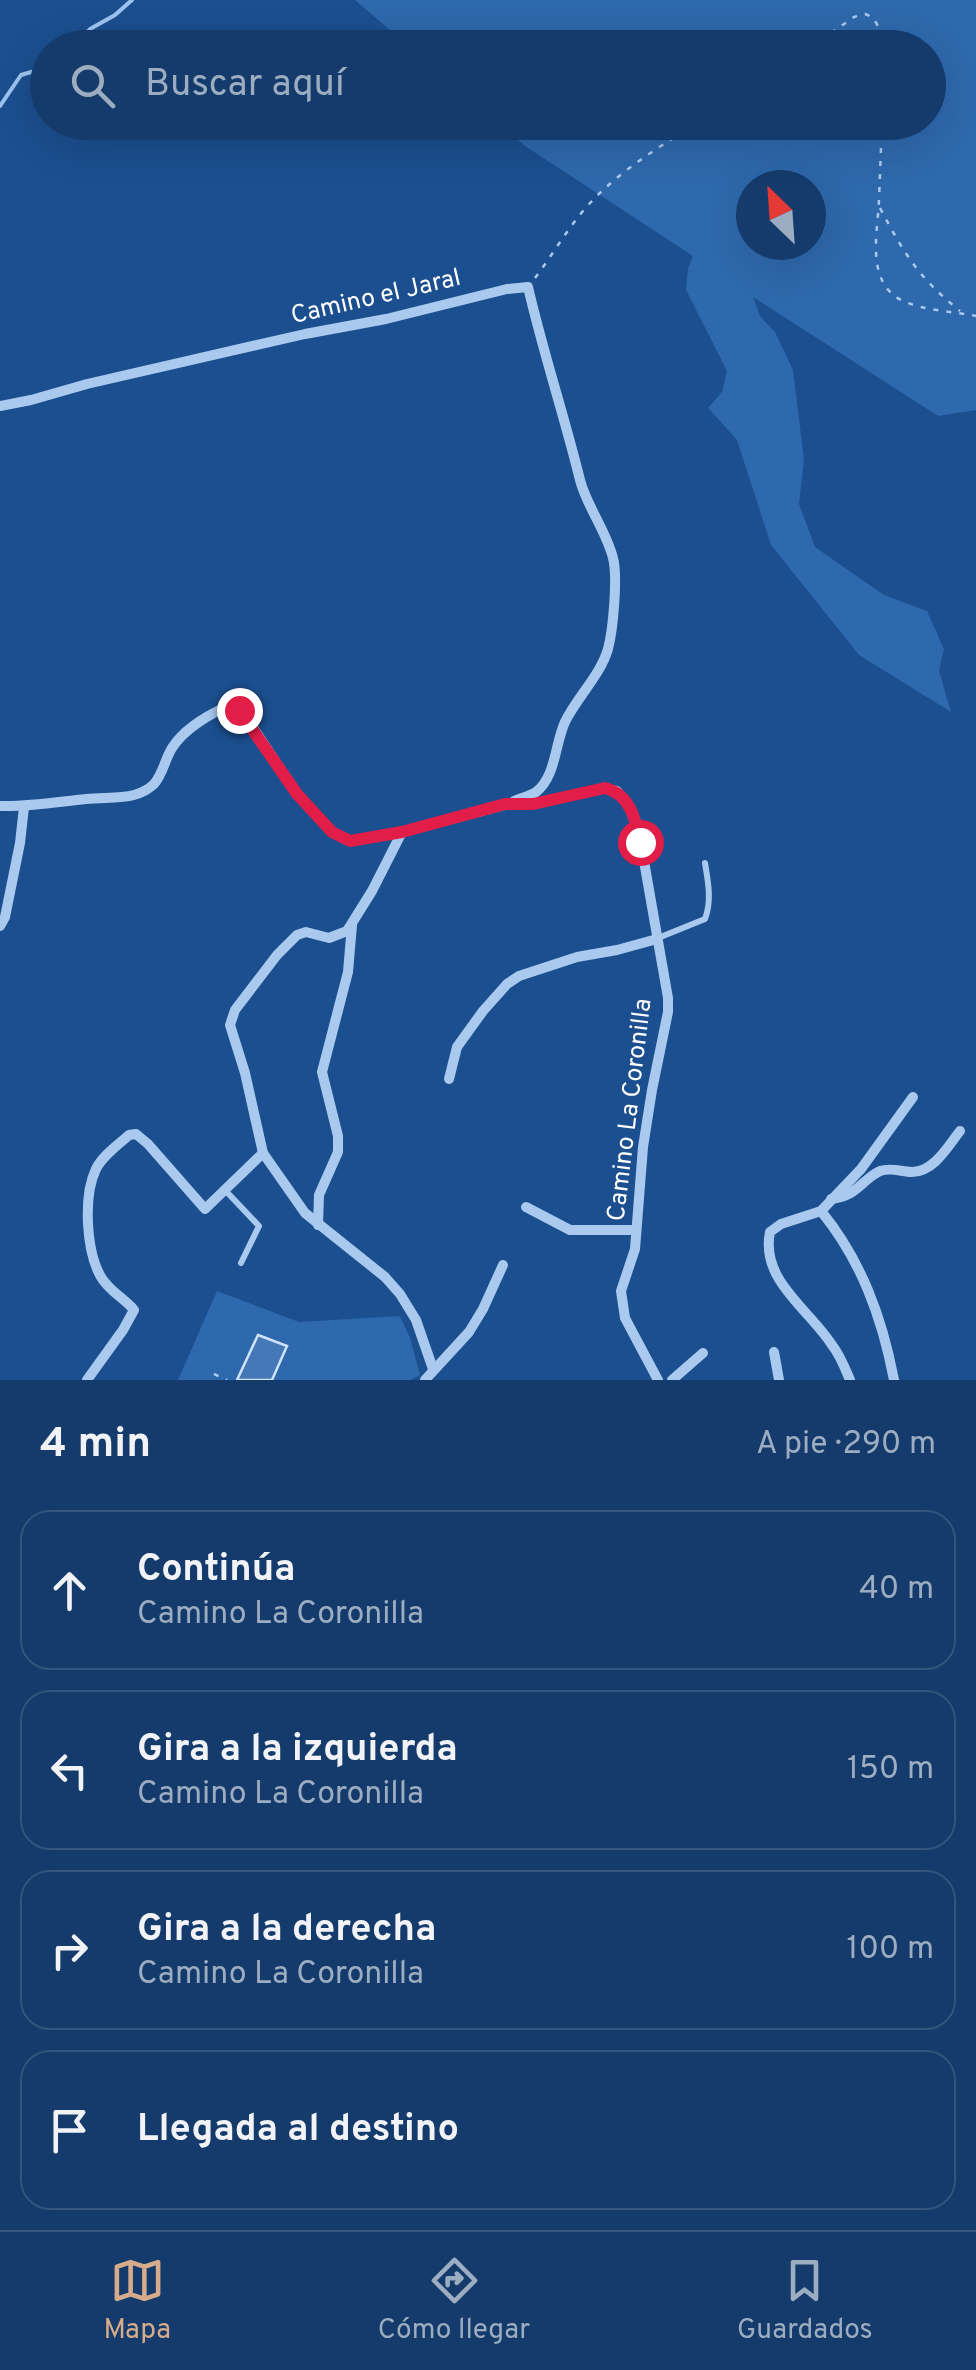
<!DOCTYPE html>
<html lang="es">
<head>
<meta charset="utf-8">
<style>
  body { margin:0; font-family:Overpass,sans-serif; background:#1d4271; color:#f1f3f6 }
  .compass { position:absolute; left:736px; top:170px; width:90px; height:90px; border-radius:50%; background:#143b6b; box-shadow:0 10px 40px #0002; rotate:335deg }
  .stop { position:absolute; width:30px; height:30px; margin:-22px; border:8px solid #e11d48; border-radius:50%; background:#fff }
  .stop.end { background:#e11d48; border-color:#fff; box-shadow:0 2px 10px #0008 }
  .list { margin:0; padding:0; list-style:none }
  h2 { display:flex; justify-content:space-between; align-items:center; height:130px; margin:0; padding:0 40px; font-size:42px }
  h2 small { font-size:32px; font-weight:400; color:#9dadc1 }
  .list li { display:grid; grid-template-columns:65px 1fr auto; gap:30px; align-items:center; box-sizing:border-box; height:160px; margin:0 20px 20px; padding:0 20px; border:2px solid #33557e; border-radius:30px }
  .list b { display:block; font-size:38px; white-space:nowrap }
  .list p { margin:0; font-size:32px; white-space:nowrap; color:#9dadc1 }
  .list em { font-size:32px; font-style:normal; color:#9dadc1 }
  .icon { flex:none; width:55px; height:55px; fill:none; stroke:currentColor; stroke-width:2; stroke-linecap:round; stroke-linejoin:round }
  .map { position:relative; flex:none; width:976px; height:1380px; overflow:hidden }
  .search { position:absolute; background:#143b6b; box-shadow:0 10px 40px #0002; left:30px; right:30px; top:30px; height:110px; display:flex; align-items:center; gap:25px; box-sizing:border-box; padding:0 35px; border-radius:55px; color:#9dadc1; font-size:38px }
  .sheet { height:850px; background:#143b6b }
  nav { display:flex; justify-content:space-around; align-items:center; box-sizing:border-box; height:140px; border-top:2px solid #33557e; background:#143b6b; font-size:28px; color:#9dadc1 }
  nav a { display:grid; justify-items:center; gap:5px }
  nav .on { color:#d6ab8b }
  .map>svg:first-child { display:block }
  .green { fill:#2e69ad; fill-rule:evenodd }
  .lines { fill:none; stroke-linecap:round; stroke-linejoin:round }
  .stream { stroke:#9cc4f0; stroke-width:4 }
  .building { fill:#4478b7; stroke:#cfe3fa; stroke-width:2.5 }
  .path { stroke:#a9c9ee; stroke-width:2.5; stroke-dasharray:5 8; stroke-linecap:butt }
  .service { stroke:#a9c9ee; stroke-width:6 }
  .minor { stroke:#a9c9ee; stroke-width:10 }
  .route { stroke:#e11d48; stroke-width:12 }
  .labels { text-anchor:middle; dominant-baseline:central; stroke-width:8; stroke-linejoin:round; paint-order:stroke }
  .street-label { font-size:25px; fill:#fff; stroke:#1b4f8f }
</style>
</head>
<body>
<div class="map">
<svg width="976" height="1380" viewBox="0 0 976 1380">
  <rect width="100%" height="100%" fill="#1b4f8f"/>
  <g class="green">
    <path d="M355,0H976V410L938,416L753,297L760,316L775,332L793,370L804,460L799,504L815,547L884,595L927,611L944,649L939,671L951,712L859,655L771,545L737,440L708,408L722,392L727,371L686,290L688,268L693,256L525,146L498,123L928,122V48L410,47ZM751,185H811V245H751Z"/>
    <path d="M217,1291L299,1322L400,1316L410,1338L420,1375L410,1380H272L287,1347L259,1335L236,1380H178Z"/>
  </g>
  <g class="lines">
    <g class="stream">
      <path d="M73,48L90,29L115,15L132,0"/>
      <path d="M0,106L21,75L48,67"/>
    </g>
  </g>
  <path class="building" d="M258,1335L287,1346L272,1380H237Z"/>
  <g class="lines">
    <g class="path">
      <path d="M810,48L854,17L865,14C880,19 880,34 882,48"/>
      <path d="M882,122C881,148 880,174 879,200C878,231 865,281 901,300C923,311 952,311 976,316"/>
      <path d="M880,208C905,255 918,277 960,311"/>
      <path d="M535,278C554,253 570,224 591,202C622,169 660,147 698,122"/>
      <path d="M214,1374L227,1380"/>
    </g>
    <g class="service">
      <path d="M658,938L705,919C712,901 708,881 705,863"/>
      <path d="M224,1189L259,1226L241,1263"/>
    </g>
    <g class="minor">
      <path d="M0,406L31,400L87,384L305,334L386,319L507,289L528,287C543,352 564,415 580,480C587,507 606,530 613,558C618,577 613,630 608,649C600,676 577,697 565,722C555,743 556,777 536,792C530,796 521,798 514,801"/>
      <path d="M0,806C29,807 57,802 86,799C102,797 119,799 134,795C141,793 149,789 154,784C163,774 165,759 172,748C183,730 208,715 228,706L239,710L248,720L297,794L332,832L350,841L402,832L505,805L533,804L605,788L617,791L631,809L638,827L668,998V1012L652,1090L643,1147L635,1249L621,1291L625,1318L658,1380"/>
      <path d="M402,832L372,891L347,931L329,938L306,932L297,935L277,955L235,1010L230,1025L245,1073L263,1153L305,1213L385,1277L400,1294L416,1320L433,1369"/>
      <path d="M0,926L5,917L20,843L24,807"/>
      <path d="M449,1079L457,1047L483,1011L507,984L519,976L577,957L617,950L657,939"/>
      <path d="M831,1199C858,1196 861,1180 880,1171C891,1167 902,1172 912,1172C934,1172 948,1146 960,1131"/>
      <path d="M526,1207L570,1230H636"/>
      <path d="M821,1211C861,1260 882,1317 894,1380"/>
      <path d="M318,1225L319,1195L338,1152V1136L322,1072L348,972L352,925"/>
      <path d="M774,1352L779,1380"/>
      <path d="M87,1380L123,1330L134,1310C124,1298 109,1291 101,1277C86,1251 83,1196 96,1169C102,1156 119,1144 129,1135L136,1134L148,1144L205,1209L263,1153"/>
      <path d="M425,1380L469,1332L483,1309L503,1265"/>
      <path d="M672,1380L703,1353"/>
      <path d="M850,1380C845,1368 840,1355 832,1345C809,1309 760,1280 770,1232L781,1224L821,1211L861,1169L913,1097"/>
    </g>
  </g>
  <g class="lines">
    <path class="route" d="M239,710L297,794L332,832L350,841L402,832L505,804H533L605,788C630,794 636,820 640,842"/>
  </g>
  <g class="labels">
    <g class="street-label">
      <text transform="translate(376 298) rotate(-13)">Camino el Jaral</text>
      <text transform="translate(631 1110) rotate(-83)">Camino La Coronilla</text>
    </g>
  </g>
</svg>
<svg class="compass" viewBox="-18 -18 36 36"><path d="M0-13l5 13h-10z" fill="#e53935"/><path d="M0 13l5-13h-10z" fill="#9dadc1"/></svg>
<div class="stop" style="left:640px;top:842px"></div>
<div class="stop end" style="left:239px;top:710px"></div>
<div class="search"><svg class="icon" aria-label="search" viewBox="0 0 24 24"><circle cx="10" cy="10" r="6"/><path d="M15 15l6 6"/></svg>Buscar aquí</div>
</div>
<section class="sheet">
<h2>4 min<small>A pie · 290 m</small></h2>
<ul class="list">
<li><svg class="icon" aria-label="ahead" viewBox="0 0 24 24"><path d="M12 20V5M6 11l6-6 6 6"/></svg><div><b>Continúa</b><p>Camino La Coronilla</p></div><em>40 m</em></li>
<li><svg class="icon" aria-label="left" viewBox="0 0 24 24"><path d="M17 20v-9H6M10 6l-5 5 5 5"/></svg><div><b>Gira a la izquierda</b><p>Camino La Coronilla</p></div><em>150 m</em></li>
<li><svg class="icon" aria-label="right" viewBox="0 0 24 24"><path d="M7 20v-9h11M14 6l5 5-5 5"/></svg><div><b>Gira a la derecha</b><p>Camino La Coronilla</p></div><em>100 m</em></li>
<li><svg class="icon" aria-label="arrive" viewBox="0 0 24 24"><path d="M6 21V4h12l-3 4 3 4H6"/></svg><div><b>Llegada al destino</b></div></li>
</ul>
</section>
<nav>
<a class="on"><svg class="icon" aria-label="map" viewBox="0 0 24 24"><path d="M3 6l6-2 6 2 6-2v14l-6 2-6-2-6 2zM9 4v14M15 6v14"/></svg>Mapa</a>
<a><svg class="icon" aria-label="directions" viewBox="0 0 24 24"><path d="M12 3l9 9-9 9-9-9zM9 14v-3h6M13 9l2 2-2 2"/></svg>Cómo llegar</a>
<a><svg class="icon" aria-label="saved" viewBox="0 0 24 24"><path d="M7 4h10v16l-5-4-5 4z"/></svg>Guardados</a>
</nav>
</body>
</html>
